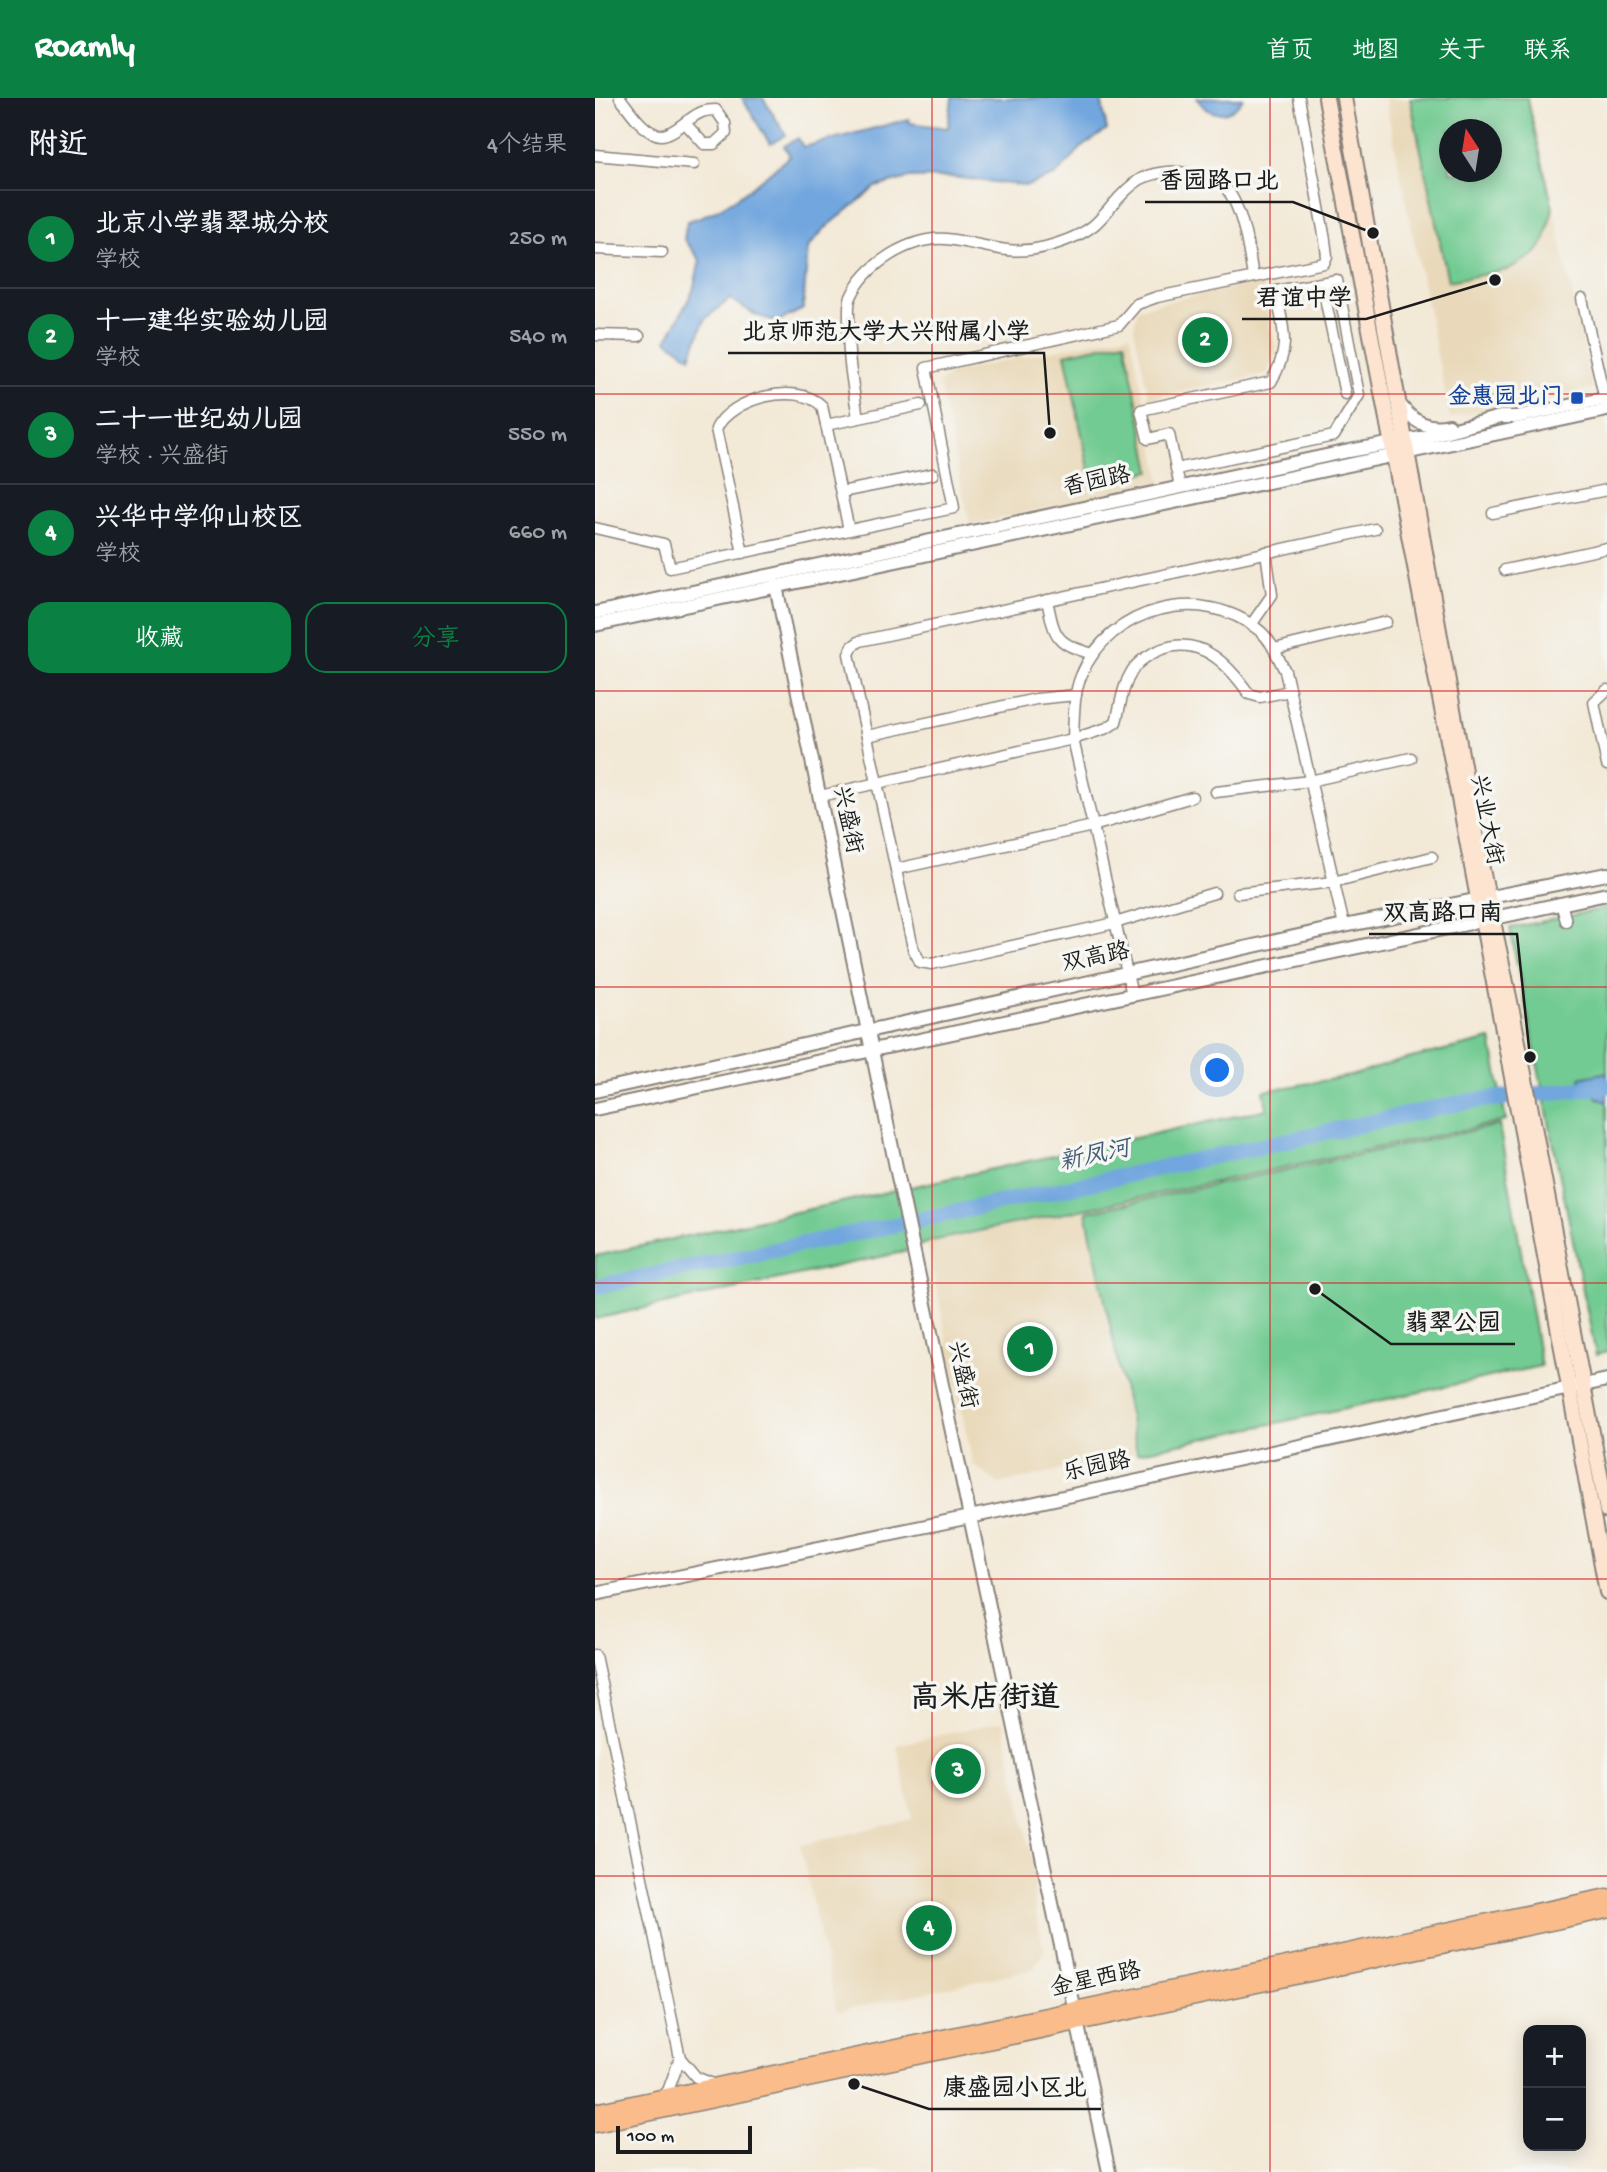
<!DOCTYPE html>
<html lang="zh">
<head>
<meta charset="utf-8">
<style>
  body { margin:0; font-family:"Gochi Hand","LXGW WenKai TC",sans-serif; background:#242831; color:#f1f3f6 }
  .controls { position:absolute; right:21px; bottom:21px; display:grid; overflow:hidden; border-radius:14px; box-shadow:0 4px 18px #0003 }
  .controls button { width:63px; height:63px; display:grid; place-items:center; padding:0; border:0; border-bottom:2px solid #363941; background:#171b24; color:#f1f3f6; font:35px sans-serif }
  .compass { position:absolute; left:844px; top:21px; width:63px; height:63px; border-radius:50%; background:#171b24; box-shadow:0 4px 18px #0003; rotate:348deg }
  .scale { position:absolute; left:21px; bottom:18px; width:136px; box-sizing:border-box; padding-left:7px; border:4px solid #1c1c1c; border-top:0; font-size:19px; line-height:24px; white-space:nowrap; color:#1c1c1c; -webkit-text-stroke:5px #f6f6f2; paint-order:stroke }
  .you { position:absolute; left:623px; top:973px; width:24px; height:24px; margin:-18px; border:5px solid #fff; border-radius:50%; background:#1a73e8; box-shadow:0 0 0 10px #1a73e833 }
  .badge { display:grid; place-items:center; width:46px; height:46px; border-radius:50%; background:#0b8043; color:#fff; font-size:23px; font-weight:700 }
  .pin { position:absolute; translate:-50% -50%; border:4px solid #fff; box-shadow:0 2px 7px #0006 }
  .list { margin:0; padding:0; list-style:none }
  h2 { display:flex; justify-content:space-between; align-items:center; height:91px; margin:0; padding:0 28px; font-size:30px }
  h2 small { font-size:23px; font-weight:400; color:#9ea1a6 }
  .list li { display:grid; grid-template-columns:46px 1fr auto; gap:21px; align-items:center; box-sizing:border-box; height:98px; padding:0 28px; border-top:2px solid #363941 }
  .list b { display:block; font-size:26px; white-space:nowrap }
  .list p { margin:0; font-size:23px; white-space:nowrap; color:#9ea1a6 }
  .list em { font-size:23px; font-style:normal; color:#9ea1a6 }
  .actions { display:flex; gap:14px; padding:21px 28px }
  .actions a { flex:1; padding:16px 0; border:2px solid #0b8043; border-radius:21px; text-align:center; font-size:24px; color:#0b8043 }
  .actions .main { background:#0b8043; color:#fff }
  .map { position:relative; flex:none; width:1012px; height:2074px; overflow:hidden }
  header { display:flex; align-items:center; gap:42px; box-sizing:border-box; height:98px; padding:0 35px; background:#0b8043; color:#fff }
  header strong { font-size:33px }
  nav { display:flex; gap:38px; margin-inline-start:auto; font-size:24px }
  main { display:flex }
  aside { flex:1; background:#171b24 }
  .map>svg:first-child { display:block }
  .built { fill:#e9d9ba; fill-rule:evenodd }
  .green { fill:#72cb92; stroke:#477457; stroke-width:2; fill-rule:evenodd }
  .water { fill:#71a6de; stroke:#46617d; stroke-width:2 }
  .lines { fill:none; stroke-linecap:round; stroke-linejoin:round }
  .river { stroke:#71a6de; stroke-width:16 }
  .minor-casing { stroke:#88827a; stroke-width:13 }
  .tertiary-casing { stroke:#88827a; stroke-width:16 }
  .secondary-casing { stroke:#88827a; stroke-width:18 }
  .primary-casing { stroke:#88827a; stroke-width:19 }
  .minor { stroke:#fff; stroke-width:10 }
  .tertiary { stroke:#fff; stroke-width:12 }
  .secondary { stroke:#fde4d0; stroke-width:14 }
  .primary { stroke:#f9bc8a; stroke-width:16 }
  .grid { fill:none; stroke:#d62828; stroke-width:2; stroke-opacity:0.55 }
  .transit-dot { fill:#1a4fb4; stroke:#f6f6f2; stroke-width:2.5 }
  .labels { text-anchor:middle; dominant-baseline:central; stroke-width:7; stroke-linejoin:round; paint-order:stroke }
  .transit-label { font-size:23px; font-weight:bold; fill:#164399; stroke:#f6f6f2; text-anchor:end }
  .street-label { font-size:23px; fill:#1c1c1c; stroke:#f6f6f2 }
  .water-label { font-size:24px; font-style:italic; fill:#425a73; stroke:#f6f6f2 }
  .district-label { font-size:30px; font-weight:bold; fill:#1c1c1c; stroke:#f6f6f2 }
  .leader { fill:none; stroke:#1c1c1c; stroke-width:2.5 }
  .callout-dot { fill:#1c1c1c; stroke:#f6f6f2; stroke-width:2.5 }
  .callout-label { font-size:24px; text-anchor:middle; font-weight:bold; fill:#1c1c1c; stroke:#f6f6f2; stroke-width:7; stroke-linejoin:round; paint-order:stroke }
</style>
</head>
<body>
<header>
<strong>Roamly</strong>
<nav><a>首页</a><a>地图</a><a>关于</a><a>联系</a></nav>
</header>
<main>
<aside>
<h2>附近<small>4个结果</small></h2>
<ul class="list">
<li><span class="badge">1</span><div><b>北京小学翡翠城分校</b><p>学校</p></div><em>250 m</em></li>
<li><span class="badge">2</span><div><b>十一建华实验幼儿园</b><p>学校</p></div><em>540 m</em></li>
<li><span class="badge">3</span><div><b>二十一世纪幼儿园</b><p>学校 · 兴盛街</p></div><em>550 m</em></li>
<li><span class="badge">4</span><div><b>兴华中学仰山校区</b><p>学校</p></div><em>660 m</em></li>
</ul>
<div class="actions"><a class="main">收藏</a><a>分享</a></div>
</aside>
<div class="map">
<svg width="1012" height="2074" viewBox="0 0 1012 2074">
  <rect width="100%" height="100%" fill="#f6f6f2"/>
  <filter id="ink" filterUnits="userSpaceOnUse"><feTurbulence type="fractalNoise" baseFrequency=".0143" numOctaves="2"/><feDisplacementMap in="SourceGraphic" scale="14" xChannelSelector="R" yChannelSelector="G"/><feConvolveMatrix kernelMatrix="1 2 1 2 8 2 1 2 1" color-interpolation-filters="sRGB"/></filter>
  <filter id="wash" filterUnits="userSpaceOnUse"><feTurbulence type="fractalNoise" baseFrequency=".00686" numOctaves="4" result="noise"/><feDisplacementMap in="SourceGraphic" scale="28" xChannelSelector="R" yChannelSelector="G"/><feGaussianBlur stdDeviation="1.57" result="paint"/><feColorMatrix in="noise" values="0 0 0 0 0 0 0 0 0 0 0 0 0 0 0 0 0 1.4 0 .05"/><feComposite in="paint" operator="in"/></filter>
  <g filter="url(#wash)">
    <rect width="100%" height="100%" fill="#f3e9d7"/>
    <g class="built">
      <path d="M790,0H934L998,290L855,320ZM855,32H897V74H855Z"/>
      <path d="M666,184L681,254L672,276L554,300L539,230L543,210Z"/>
      <path d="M535,236L567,386L375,427L344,285L355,275Z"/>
      <path d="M489,1113L539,1355L404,1386L378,1367L332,1146Z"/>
      <path d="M408,1623L440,1776L439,1806L449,1854L438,1871L242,1914L205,1747L317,1721L302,1647Z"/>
    </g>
    <g class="green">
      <path d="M815,0H932L958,110L949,144L940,156L912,172L853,183ZM855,32H897V74H855Z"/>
      <path d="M530,243L556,373L497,385L470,256Z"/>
      <path d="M1012,810V1254L1001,1257L915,830Z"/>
      <path d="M896,941L911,1023L337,1143L308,1154L0,1221V1158L672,1011L669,993L755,978L808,962Z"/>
      <path d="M904,1027L946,1268L542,1355L491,1114Z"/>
    </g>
    <g class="water">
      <path d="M147,0H168L191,37L175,46Z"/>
      <path d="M357,0H506L512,32L488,48L460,78L432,88L356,79L313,80L281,89L228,132L213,150L208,211L183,224L161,217L135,201L110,221L95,259L72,242L98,193L105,162L89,141L92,123C131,114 165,82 195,58L189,48L203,40L208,49L314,21L315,25L353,30Z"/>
      <path d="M602,0H648C636,20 613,20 602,0Z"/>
      <path d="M1012,974V1004L1002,1000L996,992L988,993L985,980Z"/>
    </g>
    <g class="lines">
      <path class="river" d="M0,1189L333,1120L870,1004L1012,988"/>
    </g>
  </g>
  <g filter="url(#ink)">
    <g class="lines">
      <defs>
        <g id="minor">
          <path d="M25,0C35,12 49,36 66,37C76,37 87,26 95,21C105,14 109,12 121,12L130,25L131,35L119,46H109L90,25"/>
          <path d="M0,57L99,66"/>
          <path d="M0,151L67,154"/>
          <path d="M727,185L750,296"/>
          <path d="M987,201L1011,306"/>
          <path d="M0,237L44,238"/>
          <path d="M263,320C258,287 251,254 254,220C254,213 253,205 256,199C264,181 279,167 295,157C311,147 333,139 351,141C387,145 412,159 450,149C465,145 487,137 499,127C515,113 525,94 544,82C556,75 576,72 590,75C601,76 616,79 626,86C647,101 654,154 658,179"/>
          <path d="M231,327L326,307"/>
          <path d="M581,371L739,338L764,297L742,182L681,193C688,231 697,249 676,284L546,312L553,341L574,336L585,389"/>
          <path d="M246,394L338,376"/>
          <path d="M898,415L1012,392"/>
          <path d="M0,430L69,446L75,470L359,410L331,270L524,227L542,206L562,199L729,165L732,158L730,142L704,0"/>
          <path d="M148,455L121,331C136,300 202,283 227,308L254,432"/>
          <path d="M910,472L1012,450"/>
          <path d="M452,502C460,540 460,545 498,556"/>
          <path d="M656,527L677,497L671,454"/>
          <path d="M679,551L791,524"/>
          <path d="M1012,592L999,604L1012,667"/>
          <path d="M272,638L441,601L481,597"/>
          <path d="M621,694L715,683L816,660"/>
          <path d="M225,698L478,641L512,630L521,624C526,606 527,589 537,573C543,563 556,555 567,551C606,537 634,567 654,596L665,599L695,593"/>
          <path d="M301,771L498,728L597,699"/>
          <path d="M619,795L520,825L337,866L325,864L318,850L254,556L258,548L265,543L780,431"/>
          <path d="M643,795L738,784L837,759"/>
          <path d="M966,805L971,823"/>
          <path d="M537,897L478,641C479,621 478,597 486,578C514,509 607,485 665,533C677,543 683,560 690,573L749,828"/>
          <path d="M0,1557L85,1960L101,1979L120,1987"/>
          <path d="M65,1999L73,1993L85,1960"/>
        </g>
        <g id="tertiary">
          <path d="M805,307C818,324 833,332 854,327"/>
          <path d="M181,488L307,1098L514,2074"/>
          <path d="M0,515L754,353L826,340L905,319H921L1012,300"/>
          <path d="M0,527L1012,312"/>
          <path d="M0,993L749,828L1012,776"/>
          <path d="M0,1011L1012,796"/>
          <path d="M0,1496L375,1419L1012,1282"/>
        </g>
        <g id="secondary">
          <path d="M731,0L916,974L1012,1494"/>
          <path d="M749,0L884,757L918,918L1012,1413"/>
        </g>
        <g id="primary">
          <path d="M0,2014L1012,1799"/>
          <path d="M0,2026L1012,1812"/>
        </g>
      </defs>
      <use href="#minor" class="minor-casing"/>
      <use href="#tertiary" class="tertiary-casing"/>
      <use href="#secondary" class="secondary-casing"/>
      <use href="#primary" class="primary-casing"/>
      <use href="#minor" class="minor"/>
      <use href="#tertiary" class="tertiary"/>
      <use href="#secondary" class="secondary"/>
      <use href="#primary" class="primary"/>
    </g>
  </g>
  <path class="grid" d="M337,0V2074M675,0V2074M0,296H1012M0,593H1012M0,889H1012M0,1185H1012M0,1481H1012M0,1778H1012"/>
  <rect class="transit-dot" x="975" y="293" width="14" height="14" rx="3.5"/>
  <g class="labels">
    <g class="transit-label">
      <text x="968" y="300">金惠园北门</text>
    </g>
    <g class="street-label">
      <text transform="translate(502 385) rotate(-12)">香园路</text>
      <text transform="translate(251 722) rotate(78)">兴盛街</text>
      <text transform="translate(890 722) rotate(79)">兴业大街</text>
      <text transform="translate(501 861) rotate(-12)">双高路</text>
      <text transform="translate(366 1277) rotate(78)">兴盛街</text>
      <text transform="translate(502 1370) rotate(-12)">乐园路</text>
      <text transform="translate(501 1883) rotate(-12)">金星西路</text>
    </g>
    <g class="water-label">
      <text transform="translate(500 1059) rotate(-12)">新凤河</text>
    </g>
    <g class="district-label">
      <text x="390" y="1602">高米店街道</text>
    </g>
  </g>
  <path class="leader" d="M778 135L698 104H550M900 182L771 221H647M455 335L449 255H133M935 959L922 836H774M720 1191L796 1246H920M259 1986L334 2011H506"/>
  <g class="callout-dot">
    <circle cx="778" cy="135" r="7"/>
    <circle cx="900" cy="182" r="7"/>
    <circle cx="455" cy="335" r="7"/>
    <circle cx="935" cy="959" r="7"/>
    <circle cx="720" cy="1191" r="7"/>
    <circle cx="259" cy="1986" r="7"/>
  </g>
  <g class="callout-label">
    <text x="624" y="90">香园路口北</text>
    <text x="709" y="207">君谊中学</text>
    <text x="291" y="241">北京师范大学大兴附属小学</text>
    <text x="848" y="822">双高路口南</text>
    <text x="858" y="1232">翡翠公园</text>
    <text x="420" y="1997">康盛园小区北</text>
  </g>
</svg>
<div class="controls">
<button>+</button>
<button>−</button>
</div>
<svg class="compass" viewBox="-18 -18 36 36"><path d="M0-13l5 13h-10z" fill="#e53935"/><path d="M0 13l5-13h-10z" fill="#9ea1a6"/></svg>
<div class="scale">100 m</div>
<div class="you"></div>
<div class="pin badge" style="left:435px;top:1251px">1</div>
<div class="pin badge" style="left:610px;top:242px">2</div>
<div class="pin badge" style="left:363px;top:1673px">3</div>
<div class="pin badge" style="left:334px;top:1830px">4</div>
</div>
</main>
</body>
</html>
